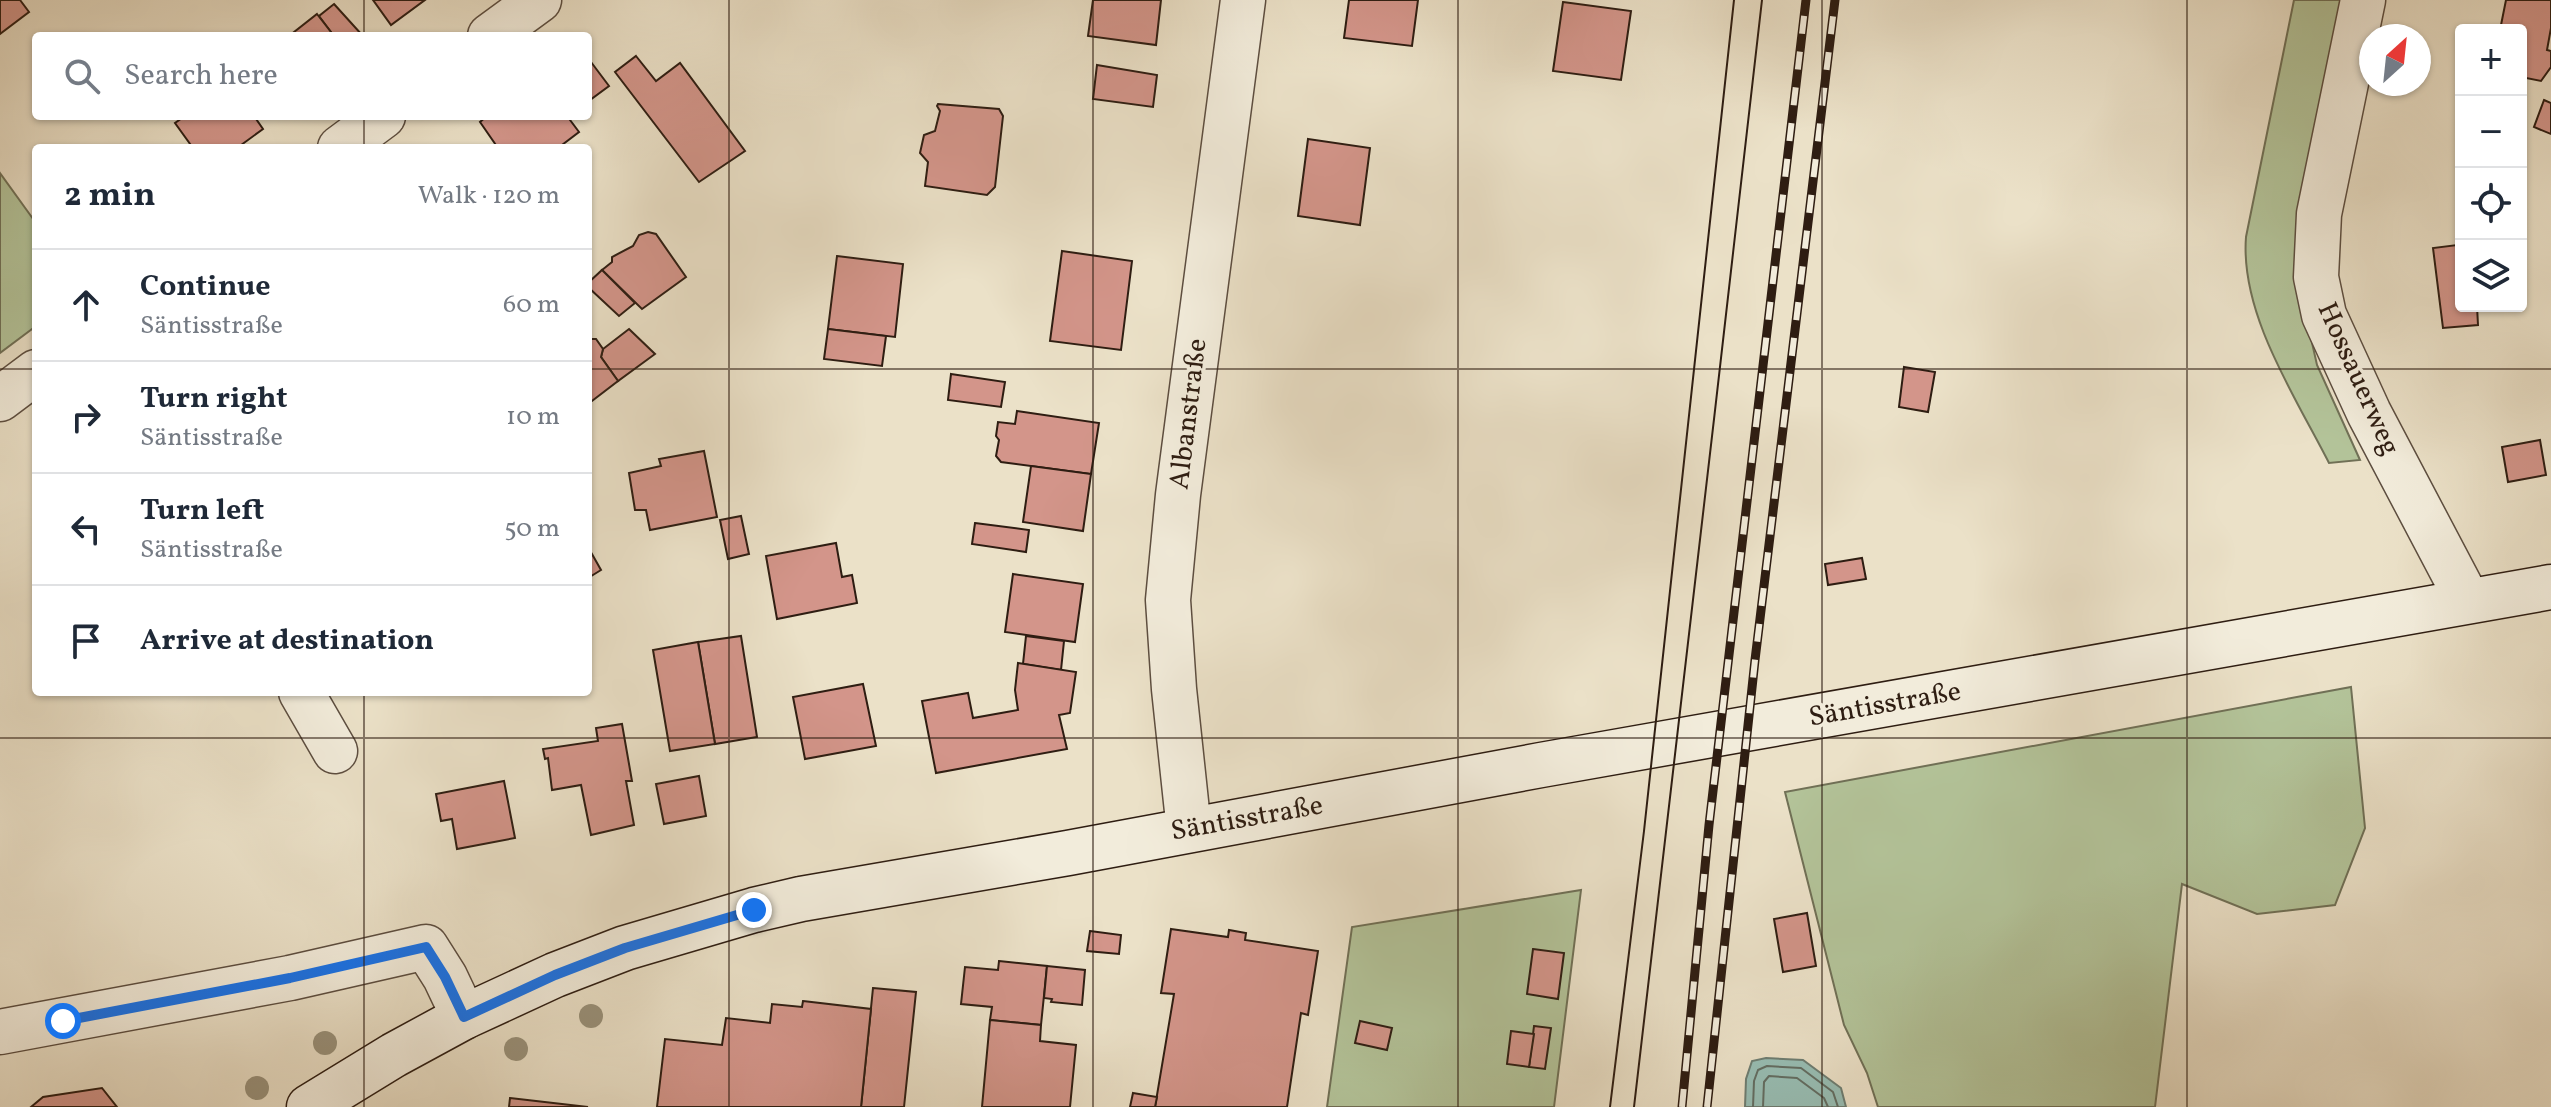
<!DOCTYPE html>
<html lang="en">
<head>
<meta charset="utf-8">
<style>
  body { margin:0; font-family:Vollkorn,serif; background:#f2f2f3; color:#1f2937 }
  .controls { position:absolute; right:24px; top:24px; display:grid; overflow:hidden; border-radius:8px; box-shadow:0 2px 6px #0004 }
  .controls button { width:72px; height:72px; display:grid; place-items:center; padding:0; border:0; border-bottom:2px solid #e0e1e3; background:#fff; color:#1f2937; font:40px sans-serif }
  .compass { position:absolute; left:2359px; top:24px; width:72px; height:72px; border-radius:50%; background:#fff; box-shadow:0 2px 6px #0004; rotate:27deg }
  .stop { position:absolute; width:24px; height:24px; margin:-18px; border:6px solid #1a73e8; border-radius:50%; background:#fff }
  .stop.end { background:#1a73e8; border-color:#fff; box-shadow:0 2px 8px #0008 }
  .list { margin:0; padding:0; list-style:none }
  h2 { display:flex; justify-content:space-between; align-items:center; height:104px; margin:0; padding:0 32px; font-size:34px }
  h2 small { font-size:26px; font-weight:400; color:#747a83 }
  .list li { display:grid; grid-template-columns:52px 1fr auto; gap:24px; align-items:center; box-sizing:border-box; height:112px; padding:0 32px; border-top:2px solid #e0e1e3 }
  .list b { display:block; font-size:30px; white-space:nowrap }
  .list p { margin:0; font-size:26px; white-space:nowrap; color:#747a83 }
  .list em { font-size:26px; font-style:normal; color:#747a83 }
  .icon { flex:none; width:44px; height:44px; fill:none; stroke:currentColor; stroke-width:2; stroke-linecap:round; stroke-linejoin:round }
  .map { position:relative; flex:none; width:2551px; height:1107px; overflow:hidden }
  .search { position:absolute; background:#fff; box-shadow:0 2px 6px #0004; left:32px; top:32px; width:560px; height:88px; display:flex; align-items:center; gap:20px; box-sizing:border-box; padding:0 28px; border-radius:8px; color:#747a83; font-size:30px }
  .panel { position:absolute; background:#fff; box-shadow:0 2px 6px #0004; left:32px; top:144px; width:560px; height:552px; border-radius:8px }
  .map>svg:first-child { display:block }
  .green { fill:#b3c399; stroke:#707056; stroke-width:2 }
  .water { fill:#98beb4; stroke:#6e7e73; stroke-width:2 }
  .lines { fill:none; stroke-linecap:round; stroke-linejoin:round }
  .shore { stroke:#636e63; stroke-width:2 }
  .building { fill:#d3958a; stroke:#2e1d12; stroke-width:2 }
  .street-casing { stroke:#5d4e40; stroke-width:47 }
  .secondary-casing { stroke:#2e1d12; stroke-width:47 }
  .street { stroke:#f2ecdb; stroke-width:44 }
  .secondary { stroke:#f2ecdb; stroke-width:44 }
  .tram { stroke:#2e1d12; stroke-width:2 }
  .rail-casing { stroke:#2e1d12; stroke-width:9 }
  .rail { stroke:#f2ecdb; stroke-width:6; stroke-dasharray:18; stroke-linecap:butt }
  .tree { fill:#99917a }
  .route { stroke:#1a73e8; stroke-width:10 }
  .grid { fill:none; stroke:#2e1d12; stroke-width:2; stroke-opacity:0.55 }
  .labels { text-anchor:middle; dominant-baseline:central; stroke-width:7; stroke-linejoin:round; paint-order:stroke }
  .street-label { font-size:28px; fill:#2e1d12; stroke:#f2ecdb }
</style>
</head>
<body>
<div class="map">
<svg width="2551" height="1107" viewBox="0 0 2551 1107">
  <rect width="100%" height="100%" fill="#ebe1c8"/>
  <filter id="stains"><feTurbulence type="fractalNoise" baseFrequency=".0025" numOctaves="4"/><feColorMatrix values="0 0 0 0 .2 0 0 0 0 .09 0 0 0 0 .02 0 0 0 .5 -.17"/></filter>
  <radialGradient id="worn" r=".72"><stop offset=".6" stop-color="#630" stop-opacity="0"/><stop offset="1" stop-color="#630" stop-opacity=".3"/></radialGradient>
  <g class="green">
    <path d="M2294,0H2349L2299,285L2317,365L2360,460L2329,463C2295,396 2240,314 2246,237Z"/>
    <path d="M0,173L36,223V326L0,353Z"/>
    <path d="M2351,687L2365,828L2335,905L2257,914L2182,884L2155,1107H1878L1867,1073L1844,1025L1785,792Z"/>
    <path d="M1581,890L1554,1107H1327L1352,927Z"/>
  </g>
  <path class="water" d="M1766,1058L1803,1060L1841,1088L1846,1107H1745L1746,1079L1752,1061Z"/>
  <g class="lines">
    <g class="shore">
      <path d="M1753,1107L1754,1081L1758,1070L1767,1066L1801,1068L1833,1092L1838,1107"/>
      <path d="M1763,1107L1764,1082L1769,1076L1797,1078L1824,1098L1828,1107"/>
    </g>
  </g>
  <g class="building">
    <path d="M0,0H20L29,12L0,34Z"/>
    <path d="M373,0H425L391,25Z"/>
    <path d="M1093,0H1161L1156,45L1088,36Z"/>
    <path d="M1349,0H1418L1412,46L1344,38Z"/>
    <path d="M2506,0H2551V28L2547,50L2551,51V67L2541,81L2521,77V30H2500Z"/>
    <path d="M1563,2L1631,11L1621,80L1553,71Z"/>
    <path d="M334,4L363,36H334L319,16Z"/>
    <path d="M317,14L334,36H289Z"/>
    <path d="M636,56L656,81L680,63L745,151L699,182L615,72Z"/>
    <path d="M588,58L609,86L590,100L588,97Z"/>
    <path d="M1097,65L1157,75L1153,107L1093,99Z"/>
    <path d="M2544,100L2551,103V134L2534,127Z"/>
    <path d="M938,104L999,109L1003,116L995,187L987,195L925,186L928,162L920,153L924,135L935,131L940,111L937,106Z"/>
    <path d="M185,116H254L263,129L237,148H193L175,123Z"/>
    <path d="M487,116H567L579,132L558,148H498L480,122Z"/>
    <path d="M1308,139L1370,148L1360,225L1298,216Z"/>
    <path d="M648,232L656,234L686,277L642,309L602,270L612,262V257L633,246L639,235Z"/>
    <path d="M2457,245L2461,271V306H2477L2478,325L2443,328L2433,248Z"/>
    <path d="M1062,251L1132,261L1121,350L1050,341Z"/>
    <path d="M837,256L903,264L895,337L828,329Z"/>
    <path d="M602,270L635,303L619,316L588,287V283Z"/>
    <path d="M629,329L655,354L618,381L601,357L603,349Z"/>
    <path d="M828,329L886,336L882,366L824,359Z"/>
    <path d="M588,339H596L603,349L601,357L618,381L588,404Z"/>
    <path d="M1904,367L1935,372L1928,412L1899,407Z"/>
    <path d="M951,374L1005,382L1001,407L948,400Z"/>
    <path d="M1017,411L1099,423L1091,474L1001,462L996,456L999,440L996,436L998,422L1015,424Z"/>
    <path d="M2540,440L2546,475L2508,482L2502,447Z"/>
    <path d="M704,451L717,517L650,530L646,510H635L629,473L661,466L659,459Z"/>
    <path d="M1031,466L1091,474L1083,531L1023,522Z"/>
    <path d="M741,516L749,554L728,559L720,520Z"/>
    <path d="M975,523L1029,530L1026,552L972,544Z"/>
    <path d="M836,543L842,577L852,575L857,603L777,619L766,556Z"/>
    <path d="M588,547L601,570L588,578Z"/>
    <path d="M1862,558L1866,579L1828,585L1825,564Z"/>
    <path d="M1013,574L1083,584L1075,642L1005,632Z"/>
    <path d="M741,636L757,737L715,744L698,642Z"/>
    <path d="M1026,636L1064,641L1061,670L1023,664Z"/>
    <path d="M698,642L715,744L670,751L653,650Z"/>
    <path d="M1018,663L1076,672L1070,713L1059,715L1067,749L936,773L922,701L968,693L973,718L1018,710L1015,690Z"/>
    <path d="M863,684L876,746L805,759L793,697Z"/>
    <path d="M622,724L632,781H626L634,825L591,835L581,785L552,790L548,758L545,759L543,749L598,741L596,728Z"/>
    <path d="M699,776L706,816L664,824L656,784Z"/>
    <path d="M504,781L515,838L457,849L452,819L441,821L436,794Z"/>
    <path d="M1807,913L1816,966L1783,972L1774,919Z"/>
    <path d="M1171,929L1228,937L1229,930L1246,933L1245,940L1318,951L1308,1015L1301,1013L1287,1107H1155L1174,994L1161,993Z"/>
    <path d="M1090,931L1121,935L1119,954L1087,951Z"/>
    <path d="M1533,949L1564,953L1558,999L1527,994Z"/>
    <path d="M999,961L1047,966L1041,1025L990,1020L992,1007L961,1004L965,967L998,970Z"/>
    <path d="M1047,966L1085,970L1082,1005L1051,1002L1052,999L1044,998Z"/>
    <path d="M873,988L916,992L904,1107H861Z"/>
    <path d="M803,1001L871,1009L861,1107H657L665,1039L722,1045L726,1018L770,1023L772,1004L802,1007Z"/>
    <path d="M990,1020L1041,1025L1040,1041L1076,1045L1070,1107H982Z"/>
    <path d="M1360,1021L1392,1028L1387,1050L1355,1043Z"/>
    <path d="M1534,1026L1551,1028L1545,1069L1529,1067Z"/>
    <path d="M1511,1031L1534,1034L1529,1067L1507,1064Z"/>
    <path d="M102,1088L117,1107H31L43,1097Z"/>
    <path d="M1133,1093L1157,1097L1155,1107H1130Z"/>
    <path d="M510,1098L588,1107H509Z"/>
  </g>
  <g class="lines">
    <defs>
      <g id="street">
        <path d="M2363,0L2319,214L2316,277L2324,315L2369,413L2468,601"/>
        <path d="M490,36L539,0"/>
        <path d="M340,148L383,116"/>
        <path d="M0,399L36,372"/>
        <path d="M301,692L335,751"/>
        <path d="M1189,830L1174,689L1168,600L1178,495L1243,0"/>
        <path d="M0,1032L290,978L426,947L445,977L464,1017"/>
      </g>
      <path id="secondary" d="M309,1107L394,1055L464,1017L555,975L625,948L754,910L801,899L1068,853L1541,765L2551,587"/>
    </defs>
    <use href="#street" class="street-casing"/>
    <use href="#secondary" class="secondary-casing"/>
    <use href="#street" class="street"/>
    <use href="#secondary" class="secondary"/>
    <g class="tram">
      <path d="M1610,1107L1644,831L1734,0"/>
      <path d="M1634,1107C1679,738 1719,369 1762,0"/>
    </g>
    <defs>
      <g id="rail">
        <path d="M1682,1107L1709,825L1806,0"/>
        <path d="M1707,1107L1755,660L1835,0"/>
      </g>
    </defs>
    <use href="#rail" class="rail-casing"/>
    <use href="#rail" class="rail"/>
  </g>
  <g class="tree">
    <circle cx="591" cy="1016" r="12"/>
    <circle cx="325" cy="1043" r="12"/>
    <circle cx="516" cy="1049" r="12"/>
    <circle cx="257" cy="1088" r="12"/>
  </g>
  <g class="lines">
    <path class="route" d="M63,1021L290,978L426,947L445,977L464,1017L555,975L625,948L754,910"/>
  </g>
  <path class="grid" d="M364,0V36M729,0V1107M1093,0V1107M1458,0V1107M1822,0V1107M2187,0V1107M364,116V148M0,369H36M588,369H2551M364,692V1107M0,738H2551"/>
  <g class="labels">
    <g class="street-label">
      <text transform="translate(2358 379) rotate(66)">Hossauerweg</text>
      <text transform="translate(1189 414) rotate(-83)">Albanstraße</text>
      <text transform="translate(1885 705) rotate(-10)">Säntisstraße</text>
      <text transform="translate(1247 819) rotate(-10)">Säntisstraße</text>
    </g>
  </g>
  <rect width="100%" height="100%" filter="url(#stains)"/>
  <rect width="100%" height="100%" fill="url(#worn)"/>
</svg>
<div class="controls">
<button>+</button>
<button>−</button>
<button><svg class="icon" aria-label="locate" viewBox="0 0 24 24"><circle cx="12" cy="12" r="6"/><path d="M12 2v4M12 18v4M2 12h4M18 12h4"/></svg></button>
<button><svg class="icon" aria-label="layers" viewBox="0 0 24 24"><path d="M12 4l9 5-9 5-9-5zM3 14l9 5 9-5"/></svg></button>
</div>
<svg class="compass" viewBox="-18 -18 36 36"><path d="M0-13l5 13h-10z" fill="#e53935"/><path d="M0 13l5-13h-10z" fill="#747a83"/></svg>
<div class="stop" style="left:63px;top:1021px"></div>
<div class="stop end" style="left:754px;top:910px"></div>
<div class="search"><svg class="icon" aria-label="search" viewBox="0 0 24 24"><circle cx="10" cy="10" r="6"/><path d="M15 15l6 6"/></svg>Search here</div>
<section class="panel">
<h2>2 min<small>Walk · 120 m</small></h2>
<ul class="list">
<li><svg class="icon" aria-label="ahead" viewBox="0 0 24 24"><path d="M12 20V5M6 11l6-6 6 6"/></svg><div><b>Continue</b><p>Säntisstraße</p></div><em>60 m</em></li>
<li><svg class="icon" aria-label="right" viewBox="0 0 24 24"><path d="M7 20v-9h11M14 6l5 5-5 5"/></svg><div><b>Turn right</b><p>Säntisstraße</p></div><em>10 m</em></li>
<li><svg class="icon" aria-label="left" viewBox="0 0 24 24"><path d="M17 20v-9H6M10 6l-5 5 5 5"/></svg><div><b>Turn left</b><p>Säntisstraße</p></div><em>50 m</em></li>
<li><svg class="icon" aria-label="arrive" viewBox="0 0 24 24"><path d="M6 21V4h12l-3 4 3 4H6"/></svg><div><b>Arrive at destination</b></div></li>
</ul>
</section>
</div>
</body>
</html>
